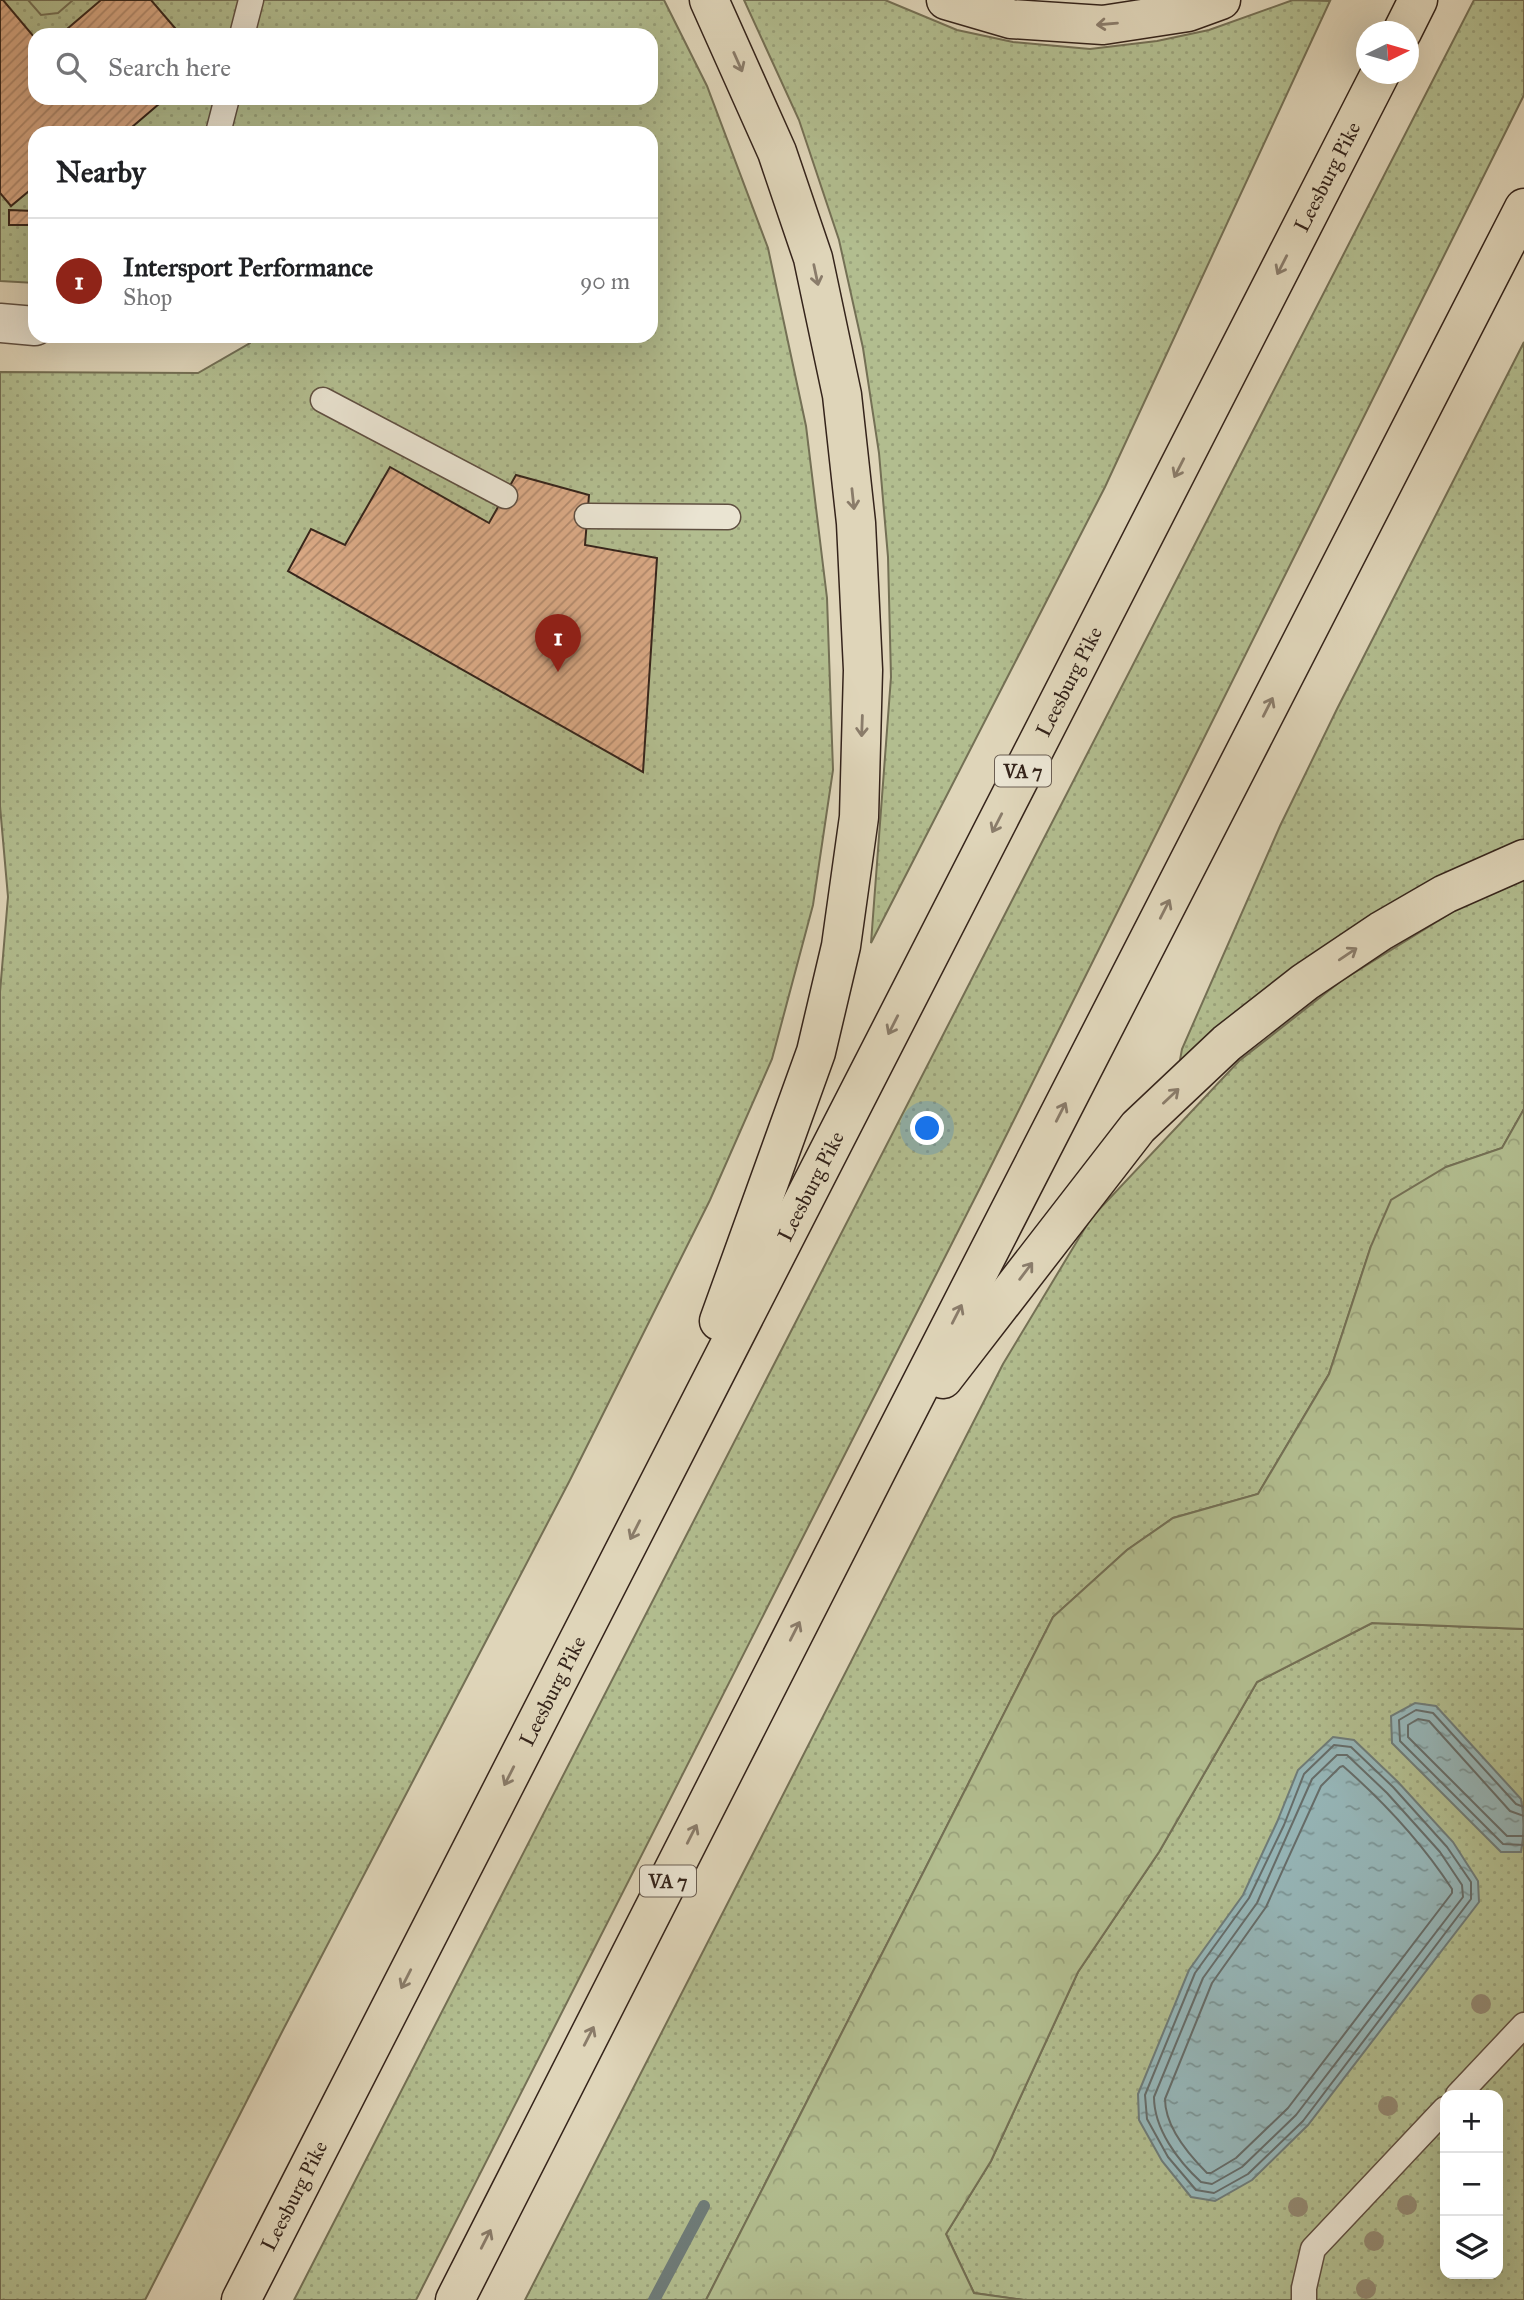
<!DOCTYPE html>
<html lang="en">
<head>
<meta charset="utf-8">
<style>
  body { margin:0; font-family:"IM FELL Great Primer",serif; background:#f6f6f6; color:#202124 }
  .controls { position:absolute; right:21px; bottom:21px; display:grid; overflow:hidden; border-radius:14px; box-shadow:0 7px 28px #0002 }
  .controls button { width:63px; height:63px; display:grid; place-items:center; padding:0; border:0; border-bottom:2px solid #e0e0e0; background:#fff; color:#202124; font:35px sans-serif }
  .compass { position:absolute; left:1356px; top:21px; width:63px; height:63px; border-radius:50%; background:#fff; box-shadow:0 7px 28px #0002; rotate:85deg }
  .you { position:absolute; left:928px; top:1129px; width:24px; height:24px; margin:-18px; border:5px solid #fff; border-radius:50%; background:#1a73e8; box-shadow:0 0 0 10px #1a73e833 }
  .badge { display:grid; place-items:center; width:46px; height:46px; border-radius:50%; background:#8f2418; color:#fff; font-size:23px; font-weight:700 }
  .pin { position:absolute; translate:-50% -58px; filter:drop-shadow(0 2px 4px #0008) }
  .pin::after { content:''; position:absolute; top:37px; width:24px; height:21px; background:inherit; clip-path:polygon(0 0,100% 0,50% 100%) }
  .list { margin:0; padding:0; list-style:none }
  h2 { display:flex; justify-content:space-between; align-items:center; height:91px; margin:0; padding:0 28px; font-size:30px }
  h2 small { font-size:23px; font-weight:400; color:#757577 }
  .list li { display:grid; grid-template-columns:46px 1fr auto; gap:21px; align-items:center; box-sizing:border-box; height:126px; padding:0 28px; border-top:2px solid #e0e0e0 }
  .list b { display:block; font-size:26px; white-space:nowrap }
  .list p { margin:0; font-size:23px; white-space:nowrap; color:#757577 }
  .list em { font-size:23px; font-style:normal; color:#757577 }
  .icon { flex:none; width:38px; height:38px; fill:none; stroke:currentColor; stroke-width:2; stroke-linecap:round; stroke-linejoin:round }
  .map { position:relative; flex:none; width:1524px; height:2300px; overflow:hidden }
  .search { position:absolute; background:#fff; box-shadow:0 7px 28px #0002; left:28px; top:28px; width:630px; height:77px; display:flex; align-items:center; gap:18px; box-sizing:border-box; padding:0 24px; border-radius:21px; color:#757577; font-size:26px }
  .panel { position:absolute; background:#fff; box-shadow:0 7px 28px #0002; left:28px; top:126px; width:630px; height:217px; border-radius:21px }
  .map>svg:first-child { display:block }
  .grass { fill:url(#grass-dots); stroke:#747055; stroke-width:2; fill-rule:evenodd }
  .forest { fill:url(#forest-crowns); stroke:#747055; stroke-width:2 }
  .green { fill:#b2bd8f; stroke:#747055; stroke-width:2 }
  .water { fill:url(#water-ripples); stroke:#6f7c79; stroke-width:2 }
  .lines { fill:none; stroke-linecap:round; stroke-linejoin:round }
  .shore { stroke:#666d6a; stroke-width:2 }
  .stream { stroke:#6f7c79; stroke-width:12 }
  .building { fill:url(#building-hatch); stroke:#35241b; stroke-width:2 }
  .lane-casing { stroke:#605042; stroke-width:27 }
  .street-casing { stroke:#605042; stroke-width:41 }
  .highway-casing { stroke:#35241b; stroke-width:41 }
  .lane { stroke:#eae4d2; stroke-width:24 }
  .street { stroke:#eae4d2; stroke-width:38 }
  .highway { stroke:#dfd5b9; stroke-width:38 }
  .tree { fill:#938972 }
  .oneway { stroke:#8a7c6a }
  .labels { text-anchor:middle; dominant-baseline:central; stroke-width:5; stroke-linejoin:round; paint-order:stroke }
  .shield { fill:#eae4d2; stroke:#6b5e52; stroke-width:2 }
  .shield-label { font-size:19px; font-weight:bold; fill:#35241b }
  .street-label { font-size:21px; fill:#35241b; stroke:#eae4d2 }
</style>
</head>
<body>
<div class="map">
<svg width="1524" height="2300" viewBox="0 0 1524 2300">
  <defs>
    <pattern id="grass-dots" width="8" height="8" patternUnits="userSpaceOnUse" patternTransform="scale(1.75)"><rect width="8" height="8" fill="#b2bd8f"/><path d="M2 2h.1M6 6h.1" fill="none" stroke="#9aa27b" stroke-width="1.8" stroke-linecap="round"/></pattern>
    <pattern id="forest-crowns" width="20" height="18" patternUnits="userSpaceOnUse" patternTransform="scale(1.75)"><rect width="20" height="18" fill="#b2bd8f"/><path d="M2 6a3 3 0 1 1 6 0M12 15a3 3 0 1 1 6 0" fill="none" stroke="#9aa27b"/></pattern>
    <pattern id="water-ripples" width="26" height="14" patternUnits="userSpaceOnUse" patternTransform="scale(1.75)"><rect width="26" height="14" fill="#96b6b8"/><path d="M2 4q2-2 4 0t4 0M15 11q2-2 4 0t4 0" fill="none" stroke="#7b9495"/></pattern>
    <pattern id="building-hatch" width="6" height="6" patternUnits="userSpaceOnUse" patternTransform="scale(1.75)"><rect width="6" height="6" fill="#dbaa86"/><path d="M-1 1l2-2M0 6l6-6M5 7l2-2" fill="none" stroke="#b28a6d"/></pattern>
  </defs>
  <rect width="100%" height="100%" fill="#dfd5b9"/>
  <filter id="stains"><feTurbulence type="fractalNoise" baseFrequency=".00286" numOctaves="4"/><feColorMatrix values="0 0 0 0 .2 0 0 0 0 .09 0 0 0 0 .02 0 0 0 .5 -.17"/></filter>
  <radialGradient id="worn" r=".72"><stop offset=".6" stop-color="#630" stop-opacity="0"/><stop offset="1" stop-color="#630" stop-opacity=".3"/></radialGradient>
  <g class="grass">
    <path d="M0,0H664L707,86L768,248L806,426L827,598L833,770L813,905L772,1059L710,1200L570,1480L284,2028L145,2300H0V992L8,897L0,806V372L198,373L250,343L252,336H651V133H35V283L0,281ZM35,35H651V98H35Z"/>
    <path d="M744,0H885L957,30L1013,42L1090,49L1157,41L1209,30L1293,0L1330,1L1105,487L871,943L891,677L888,557L879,453L863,348L839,240L799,120Z"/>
    <path d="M1474,0H1524V95L982,1184L416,2300H294Z"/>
    <path d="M1524,342V845L1191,1063L1180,1060L1182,1049L1280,826L1337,709Z"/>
    <path d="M1524,880V1109L1502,1148L1446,1167L1371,1246L1329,1374L1258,1494L1173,1518L1127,1550L1053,1617L706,2300H525L1003,1364L1091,1218L1239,1061L1341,981L1459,908Z"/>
    <path d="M1372,1623L1524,1629V2300H1024L974,2293L946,2234L991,2161L1078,1972L1159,1852L1257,1682ZM1445,2095H1498V2274H1445Z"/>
  </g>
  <path class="forest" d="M1524,1109V1629L1372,1623L1257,1682L1159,1852L1078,1972L991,2161L946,2234L974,2293L1024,2300H706L1053,1617L1127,1550L1173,1518L1258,1494L1329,1374L1371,1246L1391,1200L1446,1167L1502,1148Z"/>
  <path class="green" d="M28,0H73L58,13L41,15Z"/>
  <g class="water">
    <path d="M1415,1703L1436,1706L1521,1799C1524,1815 1524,1836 1521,1852H1501L1392,1743L1391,1716Z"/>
    <path d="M1333,1737L1354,1740L1398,1782L1453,1842L1478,1881L1479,1902L1308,2125L1252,2180L1215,2201L1191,2197L1162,2161L1139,2120L1138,2094L1189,1970L1243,1895L1277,1822L1298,1770Z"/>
  </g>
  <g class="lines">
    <g class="shore">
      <path d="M1334,1745L1351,1747L1393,1787L1447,1847L1471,1882V1899L1303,2121L1248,2174L1214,2193L1196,2190L1168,2157L1147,2119L1145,2095L1195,1973L1249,1898L1284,1825L1304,1774Z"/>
      <path d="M1337,1755H1347L1387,1793L1440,1852L1462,1885L1463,1897L1296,2115L1242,2167L1212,2184L1201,2182C1178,2161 1154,2129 1154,2097L1203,1978L1257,1903L1312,1779Z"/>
      <path d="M1343,1766C1384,1802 1422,1843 1452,1889V1893L1288,2108L1236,2158L1211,2173H1207C1188,2154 1165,2126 1165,2099L1212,1983L1266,1907L1321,1786L1340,1767Z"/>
      <path d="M1524,1807L1516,1804L1433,1713L1416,1710L1399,1720L1400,1741L1503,1844L1524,1845"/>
      <path d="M1524,1816L1510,1811L1429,1721L1418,1719L1408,1725V1737L1507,1836H1524"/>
    </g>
    <path class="stream" d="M654,2300L704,2206"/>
  </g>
  <g class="building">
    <path d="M0,0H3L35,38V98H166L125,133H35V186L11,206L0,193Z"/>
    <path d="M101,0H151L181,35H60Z"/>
    <path d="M9,210L34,211V225H9Z"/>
    <path d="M390,467L489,523L516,475L589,495L585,545L657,558L643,772L288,571L311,529L345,545Z"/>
  </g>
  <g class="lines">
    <defs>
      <g id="lane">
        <path d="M242,35L251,0"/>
        <path d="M218,133L227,98"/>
        <path d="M323,400L505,496"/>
        <path d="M587,516L728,517"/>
        <path d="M1458,2095L1524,2025"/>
        <path d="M1304,2300V2288L1313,2249L1445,2109"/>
      </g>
      <path id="street" d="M0,323L35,326"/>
      <g id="highway">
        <path d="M709,0L777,152L813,258L842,395L856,523L863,670L859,817L841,946L816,1052L719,1321"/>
        <path d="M946,0L1011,19L1103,25L1188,12L1221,0"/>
        <path d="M1402,32L1418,0"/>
        <path d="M943,1379L1138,1127L1227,1043L1305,982L1381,931L1445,894L1524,859"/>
        <path id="s1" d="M241,2300L1380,74"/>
        <path d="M455,2300L881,1462L1524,208"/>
      </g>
    </defs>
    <use href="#lane" class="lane-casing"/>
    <use href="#street" class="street-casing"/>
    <use href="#highway" class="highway-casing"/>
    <use href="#lane" class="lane"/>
    <use href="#street" class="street"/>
    <use href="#highway" class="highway"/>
  </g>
  <g class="tree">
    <circle cx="1481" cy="2004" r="10"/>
    <circle cx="1388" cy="2106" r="10"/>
    <circle cx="1407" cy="2205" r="10"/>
    <circle cx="1298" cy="2207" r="10"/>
    <circle cx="1374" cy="2241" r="10"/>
    <circle cx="1366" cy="2289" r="10"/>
  </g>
  <defs><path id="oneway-shaft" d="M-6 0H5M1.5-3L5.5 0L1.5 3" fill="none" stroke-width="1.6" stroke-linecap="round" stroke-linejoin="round" transform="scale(1.75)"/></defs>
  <g class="oneway">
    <use href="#oneway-shaft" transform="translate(1107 24) rotate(175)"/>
    <use href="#oneway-shaft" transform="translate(738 62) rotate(66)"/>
    <use href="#oneway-shaft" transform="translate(1282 265) rotate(117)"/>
    <use href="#oneway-shaft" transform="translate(816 275) rotate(78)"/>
    <use href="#oneway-shaft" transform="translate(1179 468) rotate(117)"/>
    <use href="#oneway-shaft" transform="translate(853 499) rotate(84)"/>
    <use href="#oneway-shaft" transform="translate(1268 707) rotate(-63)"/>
    <use href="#oneway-shaft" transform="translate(862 726) rotate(92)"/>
    <use href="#oneway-shaft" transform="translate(997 823) rotate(117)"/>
    <use href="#oneway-shaft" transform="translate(1165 909) rotate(-63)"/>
    <use href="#oneway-shaft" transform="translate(1348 954) rotate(-34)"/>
    <use href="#oneway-shaft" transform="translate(893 1025) rotate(117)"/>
    <use href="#oneway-shaft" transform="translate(1171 1096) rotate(-43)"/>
    <use href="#oneway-shaft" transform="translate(1061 1112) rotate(-63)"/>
    <use href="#oneway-shaft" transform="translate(1026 1271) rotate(-53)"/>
    <use href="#oneway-shaft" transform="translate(957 1314) rotate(-63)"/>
    <use href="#oneway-shaft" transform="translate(635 1530) rotate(117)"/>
    <use href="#oneway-shaft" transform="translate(795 1631) rotate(-63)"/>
    <use href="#oneway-shaft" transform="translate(509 1776) rotate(117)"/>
    <use href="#oneway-shaft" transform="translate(692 1834) rotate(-63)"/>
    <use href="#oneway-shaft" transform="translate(406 1979) rotate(117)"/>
    <use href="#oneway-shaft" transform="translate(589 2036) rotate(-63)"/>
    <use href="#oneway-shaft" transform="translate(486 2239) rotate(-63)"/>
  </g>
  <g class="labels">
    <g class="shield">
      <rect x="995" y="755.5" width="56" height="31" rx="5"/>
      <rect x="640" y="1865.5" width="56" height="31" rx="5"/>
    </g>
    <g class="shield-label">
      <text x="1023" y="771">VA 7</text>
      <text x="668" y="1881">VA 7</text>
    </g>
    <g class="street-label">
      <text stroke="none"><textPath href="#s1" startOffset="2385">Leesburg Pike</textPath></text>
      <text stroke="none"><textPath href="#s1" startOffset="1818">Leesburg Pike</textPath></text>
      <text stroke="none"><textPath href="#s1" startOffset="1251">Leesburg Pike</textPath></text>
      <text stroke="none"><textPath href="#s1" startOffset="684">Leesburg Pike</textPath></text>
      <text stroke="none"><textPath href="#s1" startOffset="117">Leesburg Pike</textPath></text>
    </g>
  </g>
  <rect width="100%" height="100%" filter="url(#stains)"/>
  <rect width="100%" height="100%" fill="url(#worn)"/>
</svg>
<div class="controls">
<button>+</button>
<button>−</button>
<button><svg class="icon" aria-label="layers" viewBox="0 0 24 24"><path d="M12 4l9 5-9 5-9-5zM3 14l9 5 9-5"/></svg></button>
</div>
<svg class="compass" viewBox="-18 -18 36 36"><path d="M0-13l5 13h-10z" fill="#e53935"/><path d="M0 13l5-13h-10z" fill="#757577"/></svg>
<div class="you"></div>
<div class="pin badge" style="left:558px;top:672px">1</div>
<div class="search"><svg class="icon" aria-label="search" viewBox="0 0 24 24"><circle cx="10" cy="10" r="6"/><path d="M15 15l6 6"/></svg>Search here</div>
<section class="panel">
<h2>Nearby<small></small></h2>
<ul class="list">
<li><span class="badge">1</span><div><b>Intersport Performance</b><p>Shop</p></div><em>90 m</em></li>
</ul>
</section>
</div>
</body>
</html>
